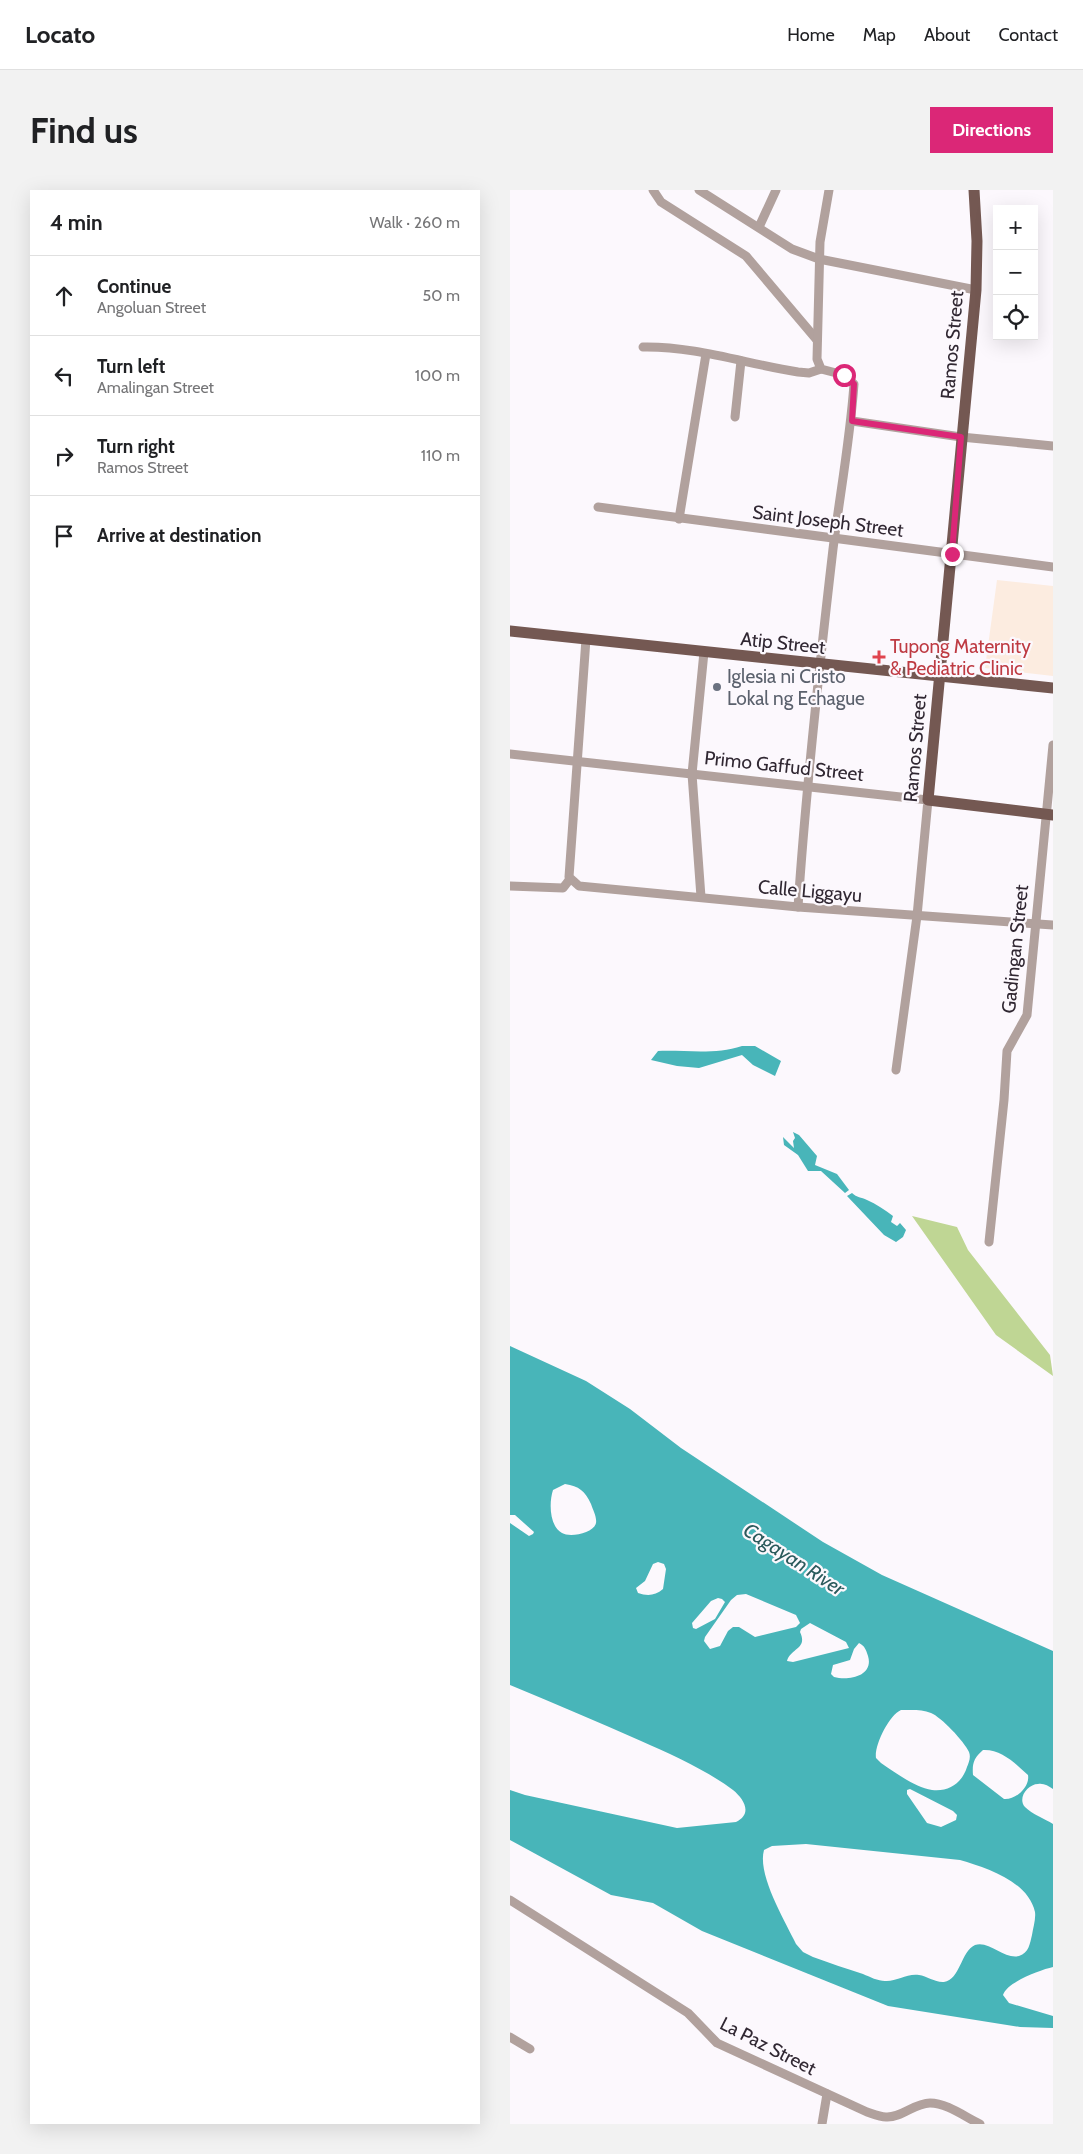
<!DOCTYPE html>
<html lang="en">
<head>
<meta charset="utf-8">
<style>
  body { margin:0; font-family:Cabin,sans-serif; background:#f2f2f2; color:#202124 }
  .controls { position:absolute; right:15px; top:15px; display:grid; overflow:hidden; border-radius:0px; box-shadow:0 5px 20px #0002 }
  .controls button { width:45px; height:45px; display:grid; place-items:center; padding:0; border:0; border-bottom:1px solid #e0e0e0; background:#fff; color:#202124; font:25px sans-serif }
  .stop { position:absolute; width:15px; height:15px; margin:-11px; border:4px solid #db2777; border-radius:50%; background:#fff }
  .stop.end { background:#db2777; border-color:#fff; box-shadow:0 1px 5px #0008 }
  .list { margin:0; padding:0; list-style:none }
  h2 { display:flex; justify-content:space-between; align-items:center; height:65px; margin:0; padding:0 20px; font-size:21px }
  h2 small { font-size:16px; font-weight:400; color:#757577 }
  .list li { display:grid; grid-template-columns:32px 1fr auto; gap:15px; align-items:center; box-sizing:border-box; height:80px; padding:0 20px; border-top:1px solid #e0e0e0 }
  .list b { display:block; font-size:19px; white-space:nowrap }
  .list p { margin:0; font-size:16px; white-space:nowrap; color:#757577 }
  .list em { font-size:16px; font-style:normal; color:#757577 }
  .icon { flex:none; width:28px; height:28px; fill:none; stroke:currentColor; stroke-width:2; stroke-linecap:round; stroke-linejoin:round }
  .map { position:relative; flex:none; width:543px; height:1934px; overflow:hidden; border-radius:0px }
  header { display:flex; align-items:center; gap:30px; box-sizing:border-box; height:70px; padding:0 25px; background:#fff; border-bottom:1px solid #e0e0e0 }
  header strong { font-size:24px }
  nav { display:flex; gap:28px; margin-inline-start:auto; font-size:18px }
  .intro { display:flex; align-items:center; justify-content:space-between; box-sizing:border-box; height:120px; padding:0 30px }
  h1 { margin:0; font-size:35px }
  .button { padding:12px 22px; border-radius:0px; background:#db2777; color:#fff; font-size:18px; font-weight:700 }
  main { display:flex; gap:30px; padding:0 30px }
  aside { flex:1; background:#fff; border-radius:0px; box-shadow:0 5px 20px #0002 }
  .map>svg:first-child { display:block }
  .education { fill:#fcece0 }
  .green { fill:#bfd694 }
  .water { fill:#48b5b9; fill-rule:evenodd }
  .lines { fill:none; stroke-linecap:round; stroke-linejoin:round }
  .minor { stroke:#b1a19d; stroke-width:9 }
  .major { stroke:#745852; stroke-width:11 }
  .route { stroke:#db2777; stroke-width:6 }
  .health-dot { fill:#e0444e; stroke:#fcf8fd; stroke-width:2 }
  .worship-dot { fill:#6b7280; stroke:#fcf8fd; stroke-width:2 }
  .labels { text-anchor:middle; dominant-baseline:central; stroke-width:4.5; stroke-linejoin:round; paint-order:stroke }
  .street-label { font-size:19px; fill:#302732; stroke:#fcf8fd }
  .health-label { font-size:19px; fill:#be3a42; stroke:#fcf8fd; text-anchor:start }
  .worship-label { font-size:19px; fill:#5b616d; stroke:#fcf8fd; text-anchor:start }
  .water-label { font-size:20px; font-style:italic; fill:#2b5a5c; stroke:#fcf8fd }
</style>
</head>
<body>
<header>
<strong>Locato</strong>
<nav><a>Home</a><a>Map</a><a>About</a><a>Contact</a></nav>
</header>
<div class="intro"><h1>Find us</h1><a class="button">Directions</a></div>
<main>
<aside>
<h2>4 min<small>Walk · 260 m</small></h2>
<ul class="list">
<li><svg class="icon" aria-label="ahead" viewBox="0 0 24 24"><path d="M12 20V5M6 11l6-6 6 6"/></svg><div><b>Continue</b><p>Angoluan Street</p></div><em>50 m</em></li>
<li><svg class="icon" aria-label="left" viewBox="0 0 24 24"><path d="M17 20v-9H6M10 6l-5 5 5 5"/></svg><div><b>Turn left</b><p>Amalingan Street</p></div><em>100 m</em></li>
<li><svg class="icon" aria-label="right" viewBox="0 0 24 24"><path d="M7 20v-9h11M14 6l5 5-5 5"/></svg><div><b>Turn right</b><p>Ramos Street</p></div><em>110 m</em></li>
<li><svg class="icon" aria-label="arrive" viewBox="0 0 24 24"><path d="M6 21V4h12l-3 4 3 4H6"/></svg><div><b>Arrive at destination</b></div></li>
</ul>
</aside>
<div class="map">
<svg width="543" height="1934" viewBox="0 0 543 1934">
  <rect width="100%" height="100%" fill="#fcf8fd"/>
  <path class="education" d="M487,390L543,396V486L475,478Z"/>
  <path class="green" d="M402,1026L447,1037L458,1060L540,1165L543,1186L486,1145Z"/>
  <g class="water">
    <path d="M232,856H245L271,871L265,886L243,875L232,865L189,878L167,876L141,870L148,861C177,860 205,865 232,856Z"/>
    <path d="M283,942L289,945L307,966L305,975L327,984L339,1000L335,1003L311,981H298L288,965L274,955L273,947L284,958L283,951L285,948Z"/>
    <path d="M342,1003C347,1008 351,1007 357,1010C366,1014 375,1020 383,1026L381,1032L387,1036L390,1033L396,1040L393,1047L386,1052L374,1045L337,1006Z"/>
    <path d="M0,1156L76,1191L120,1219L171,1258L313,1352L372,1385L543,1461V1599C538,1596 534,1593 528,1594C518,1594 507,1608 515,1617C522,1624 535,1629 543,1634V1777C530,1780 497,1792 493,1805L499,1813L543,1826V1838L510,1837L378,1816L192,1741L143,1713L101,1705L0,1650V1600L15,1605L167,1638L226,1632C243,1624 234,1609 223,1600C196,1580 161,1564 131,1551C88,1532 44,1513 0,1495V1333L19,1346L23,1344L24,1342L5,1325H0ZM55,1294C69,1296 75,1301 81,1314C83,1320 87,1327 86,1333C84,1343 60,1348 52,1343C39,1336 39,1312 43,1300ZM148,1372L154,1374L156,1379L153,1399C145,1406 137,1406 128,1403L126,1398L135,1391L143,1374ZM236,1404L286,1425L290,1433L286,1437L245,1447L229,1437H223L218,1441L210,1456L200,1459L194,1451L195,1447L221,1410L227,1405ZM208,1408L212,1409L215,1412L205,1429L186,1439L183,1438L182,1433L201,1411ZM300,1433L336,1452L339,1458L283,1472L277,1471C281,1458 298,1459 290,1442L291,1439ZM349,1453C355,1456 356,1460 358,1466C364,1486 339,1491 324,1487L321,1484L323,1475L340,1470L344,1459ZM391,1520C401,1520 412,1519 421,1523C431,1527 454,1551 459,1562C461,1567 459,1572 457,1577C452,1593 439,1602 422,1600C404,1597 386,1583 371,1573L366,1568C364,1556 379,1525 391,1520ZM473,1560C491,1559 505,1573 518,1585C520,1597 506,1610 494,1609L463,1585C462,1573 464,1568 473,1560ZM400,1599L443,1621L447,1625L446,1630L431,1637L417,1633L397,1604V1600ZM296,1654L450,1670C477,1678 518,1691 525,1722C526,1729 523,1738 522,1745C520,1753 519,1763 509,1766C495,1770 479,1750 465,1755C451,1761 450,1790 434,1792C426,1793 417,1786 409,1785C397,1783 386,1792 375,1791C368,1791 360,1787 353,1784C337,1779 320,1773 303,1767L293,1762L286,1754C275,1731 247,1685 254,1660L262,1656Z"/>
  </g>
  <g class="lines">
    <g class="minor">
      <path d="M143,0L151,12L236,66L307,150"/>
      <path d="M189,0L282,59L309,69L466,100"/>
      <path d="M249,37L266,0"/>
      <path d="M133,157C185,156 237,174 288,182L299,183L311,179"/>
      <path d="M225,227L231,171"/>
      <path d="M342,231L451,247L543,256"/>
      <path d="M88,317L543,377"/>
      <path d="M169,329L196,164"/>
      <path d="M76,449L59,687L69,696L288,717L543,735"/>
      <path d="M0,564L418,610L407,726L386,880"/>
      <path d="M0,696L53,698L60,689"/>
      <path d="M191,707L182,584L194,462"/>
      <path d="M288,717C296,597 309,479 323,359C330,304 340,250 344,194L334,185L311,179L307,169L310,52L319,0"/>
      <path d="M479,1052L494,910L497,861L517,825L543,555"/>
      <path d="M0,1710L178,1823L207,1853L357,1922C363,1924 370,1927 376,1927C392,1928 404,1913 420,1913C437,1913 455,1927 470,1934"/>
      <path d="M0,1847L20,1859"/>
      <path d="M312,1934L317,1904"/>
    </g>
    <g class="major">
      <path d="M464,0L467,51L466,100L418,610L543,625"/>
      <path d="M0,441L543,498"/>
    </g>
  </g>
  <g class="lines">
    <path class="route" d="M334,185L344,194L342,231L451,247L442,364"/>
  </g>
  <path class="health-dot" d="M366.5 459.5h5v5h5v5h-5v5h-5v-5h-5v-5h5z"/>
  <circle class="worship-dot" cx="207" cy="497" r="5"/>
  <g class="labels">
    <g class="street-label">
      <text transform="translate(442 155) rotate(-85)">Ramos Street</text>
      <text transform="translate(318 331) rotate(7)">Saint Joseph Street</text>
      <text transform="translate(273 453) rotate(6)">Atip Street</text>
      <text transform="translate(405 558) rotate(-85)">Ramos Street</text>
      <text transform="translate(274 576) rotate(6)">Primo Gaffud Street</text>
      <text transform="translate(300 701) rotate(5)">Calle Liggayu</text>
      <text transform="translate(505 759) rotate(-84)">Gadingan Street</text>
      <text transform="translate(258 1856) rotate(27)">La Paz Street</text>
    </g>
    <g class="health-label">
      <text x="380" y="456">Tupong Maternity<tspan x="380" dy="22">&amp; Pediatric Clinic</tspan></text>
    </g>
    <g class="worship-label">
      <text x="217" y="486">Iglesia ni Cristo<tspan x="217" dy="22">Lokal ng Echague</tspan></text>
    </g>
    <g class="water-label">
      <text transform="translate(284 1369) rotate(33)">Cagayan River</text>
    </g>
  </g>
</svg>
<div class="controls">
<button>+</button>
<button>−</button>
<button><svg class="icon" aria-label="locate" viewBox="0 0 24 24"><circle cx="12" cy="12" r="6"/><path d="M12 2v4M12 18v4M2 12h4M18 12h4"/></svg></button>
</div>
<div class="stop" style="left:334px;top:185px"></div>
<div class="stop end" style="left:442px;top:364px"></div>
</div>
</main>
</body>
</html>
